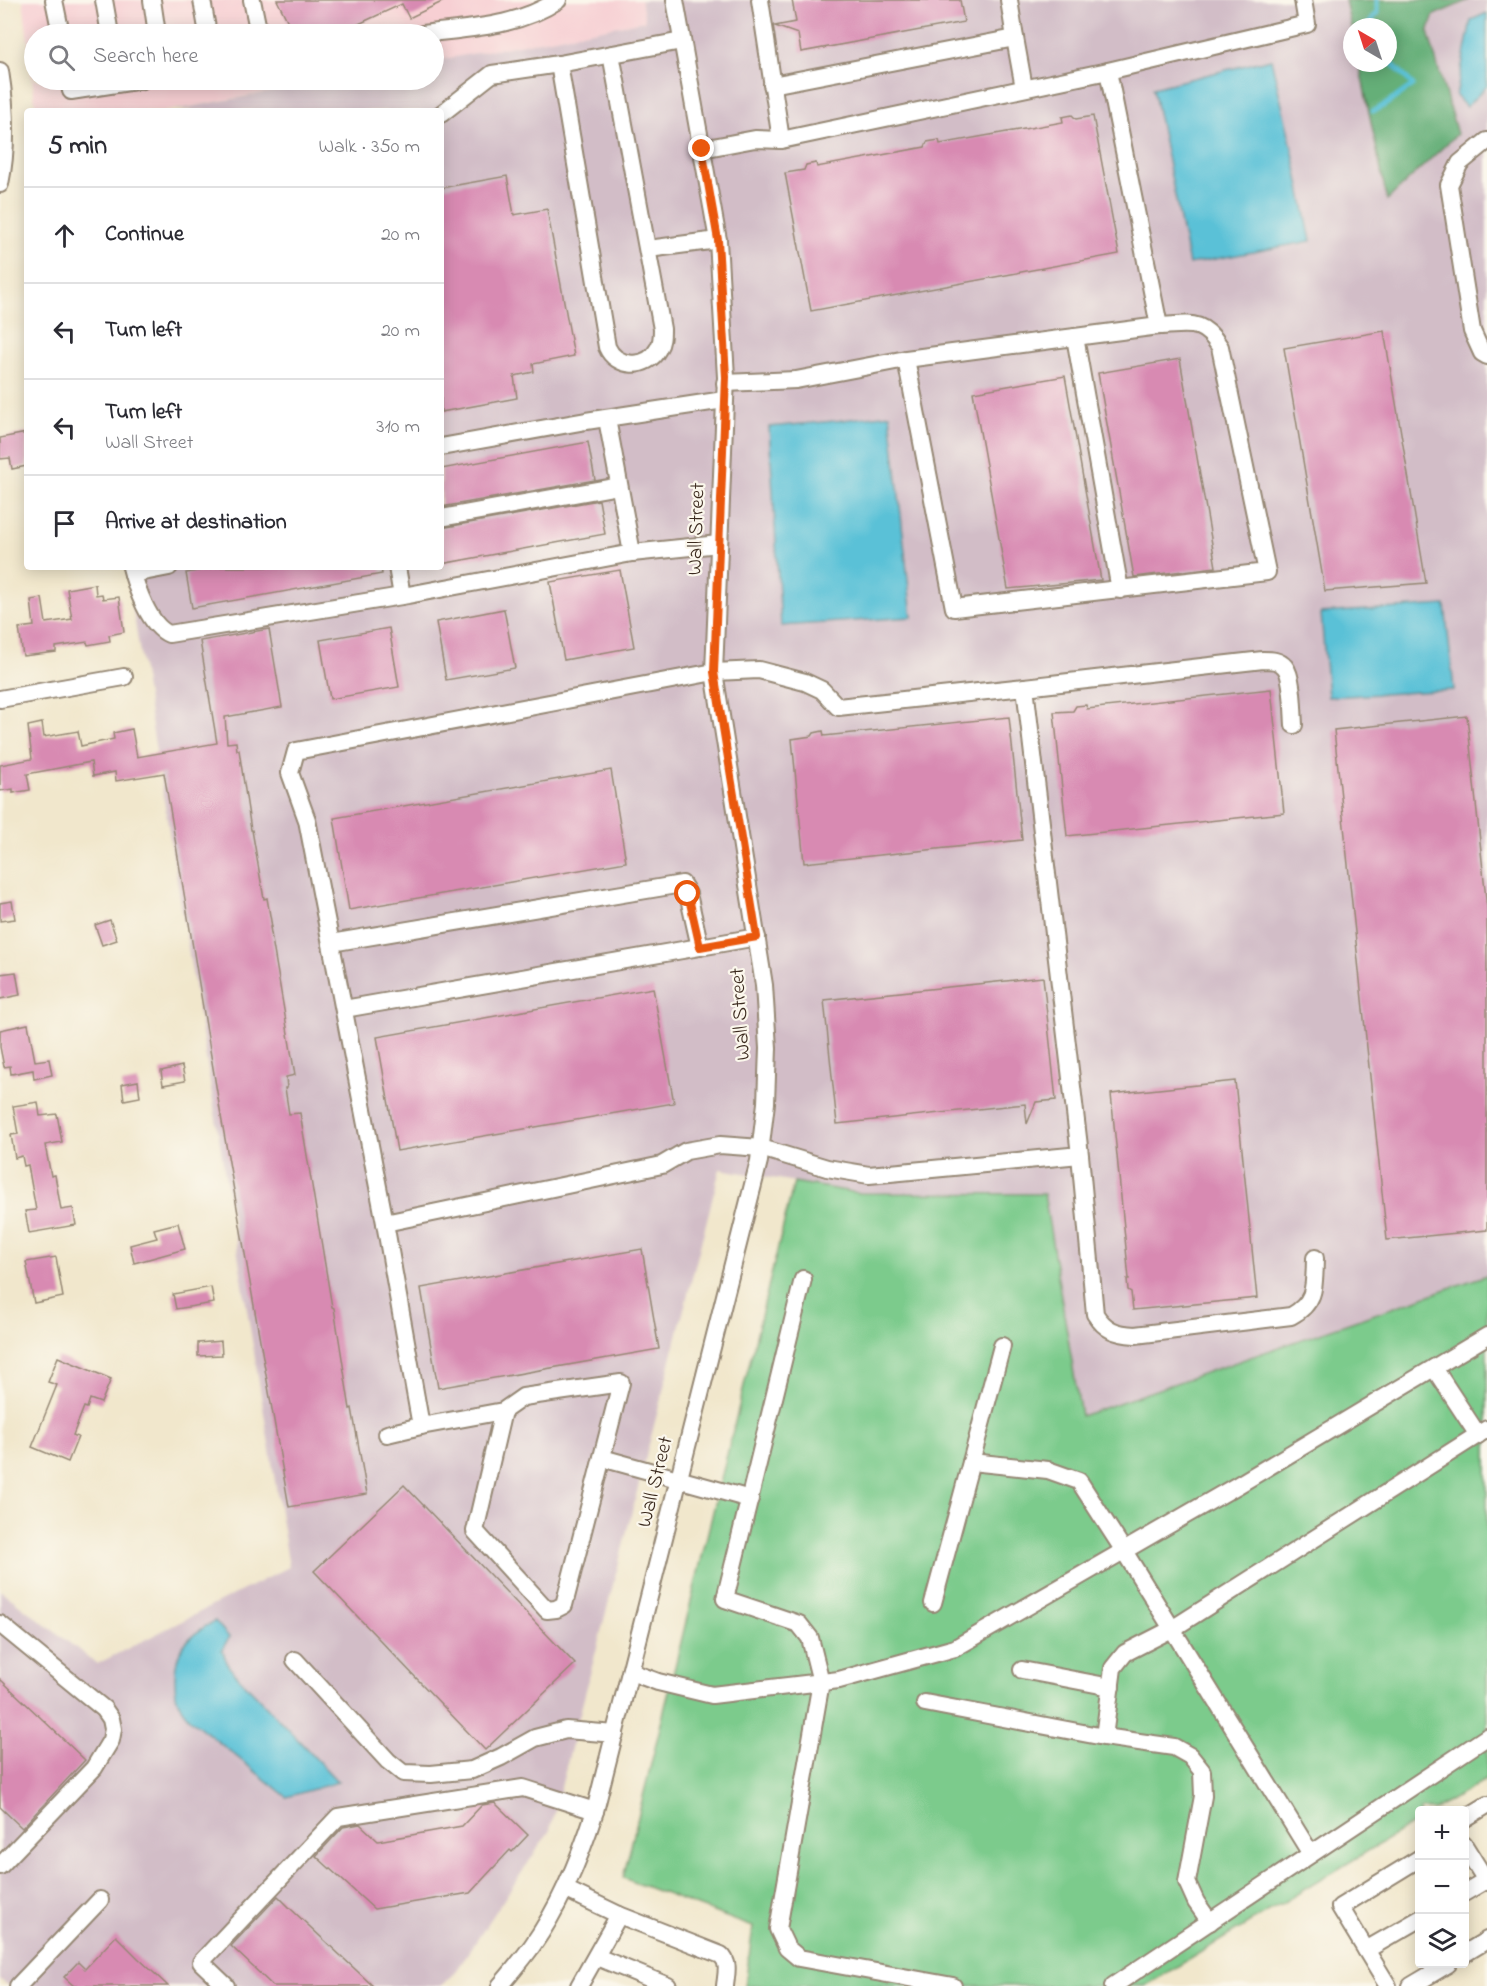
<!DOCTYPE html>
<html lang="en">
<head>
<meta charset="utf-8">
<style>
  body { margin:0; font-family:"Indie Flower",sans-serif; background:#f7f7f7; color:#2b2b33 }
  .controls { position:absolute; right:18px; bottom:18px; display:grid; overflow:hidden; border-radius:6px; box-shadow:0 3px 15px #0003 }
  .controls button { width:54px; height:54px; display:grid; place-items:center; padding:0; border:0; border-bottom:2px solid #e1e1e2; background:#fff; color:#2b2b33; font:30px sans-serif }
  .compass { position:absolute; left:1343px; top:18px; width:54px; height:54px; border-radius:50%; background:#fff; box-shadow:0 3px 15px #0003; rotate:321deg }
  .stop { position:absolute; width:18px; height:18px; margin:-14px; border:4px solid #ea580c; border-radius:50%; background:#fff }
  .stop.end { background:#ea580c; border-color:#fff; box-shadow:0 2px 6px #0008 }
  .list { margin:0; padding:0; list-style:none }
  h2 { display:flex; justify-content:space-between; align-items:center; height:78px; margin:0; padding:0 24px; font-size:26px }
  h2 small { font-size:20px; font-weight:400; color:#7c7c81 }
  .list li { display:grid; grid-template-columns:39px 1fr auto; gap:18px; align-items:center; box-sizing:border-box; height:96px; padding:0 24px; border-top:2px solid #e1e1e2 }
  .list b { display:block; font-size:22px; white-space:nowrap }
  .list p { margin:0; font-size:20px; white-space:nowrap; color:#7c7c81 }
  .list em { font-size:20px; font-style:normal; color:#7c7c81 }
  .icon { flex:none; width:33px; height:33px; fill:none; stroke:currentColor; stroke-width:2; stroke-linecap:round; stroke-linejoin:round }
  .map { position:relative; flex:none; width:1487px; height:1986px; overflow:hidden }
  .search { position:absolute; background:#fff; box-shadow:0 3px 15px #0003; left:24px; top:24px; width:420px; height:66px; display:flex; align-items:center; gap:15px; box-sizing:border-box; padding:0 21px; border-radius:33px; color:#7c7c81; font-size:22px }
  .panel { position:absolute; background:#fff; box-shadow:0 3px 15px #0003; left:24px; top:108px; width:420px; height:462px; border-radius:6px }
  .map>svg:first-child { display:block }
  .built { fill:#f7cfd3 }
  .industrial { fill:#d2bdc7; fill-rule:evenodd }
  .green { fill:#7ccb8c; stroke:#5c7a55; stroke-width:1.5 }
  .forest { fill:#65af78; stroke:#506c4b; stroke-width:1.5 }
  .water { fill:#5ac1d7; stroke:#4a767a; stroke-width:1.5 }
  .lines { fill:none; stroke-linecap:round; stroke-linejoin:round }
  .stream { stroke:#5ac1d7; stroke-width:5 }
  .building { fill:#d88ab2 }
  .minor-casing { stroke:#968875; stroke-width:20 }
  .minor { stroke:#fff; stroke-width:16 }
  .route { stroke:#ea580c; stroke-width:8 }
  .labels { text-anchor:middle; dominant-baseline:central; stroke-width:4.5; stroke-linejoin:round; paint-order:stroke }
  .street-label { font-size:21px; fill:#3b2a1e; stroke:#fbf7ec }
</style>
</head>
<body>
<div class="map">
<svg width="1487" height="1986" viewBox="0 0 1487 1986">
  <rect width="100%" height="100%" fill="#fbf7ec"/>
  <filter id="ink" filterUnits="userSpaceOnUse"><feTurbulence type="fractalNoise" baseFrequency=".0167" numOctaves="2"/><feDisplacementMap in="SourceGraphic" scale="12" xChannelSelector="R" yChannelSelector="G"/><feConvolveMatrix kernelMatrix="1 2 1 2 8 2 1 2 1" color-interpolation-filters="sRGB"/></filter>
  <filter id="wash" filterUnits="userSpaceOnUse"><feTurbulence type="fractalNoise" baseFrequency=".008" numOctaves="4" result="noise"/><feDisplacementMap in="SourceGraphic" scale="24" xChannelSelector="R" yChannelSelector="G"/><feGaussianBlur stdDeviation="1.35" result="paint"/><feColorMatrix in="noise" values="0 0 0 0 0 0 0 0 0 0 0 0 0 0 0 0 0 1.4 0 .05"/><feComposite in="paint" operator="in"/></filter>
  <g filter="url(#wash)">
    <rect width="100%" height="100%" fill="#f1e7cc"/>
    <path class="built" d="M23,0H641L645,21L434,61V34H34V80H334L166,111H36Z"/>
    <path class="industrial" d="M641,0H1487V1296L1081,1416L1044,1194L858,1193L720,1169L550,1830L457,1970L441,1986H8L0,1979V1590L97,1664L289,1567L126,567H441V111L174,110L334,80H434V61L645,21ZM1352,27H1388V63H1352Z"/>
    <path class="green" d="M794,1182L858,1193L1044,1194L1081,1416L1487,1275V1779L1435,1810H1420L1419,1820L1145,1986H745L753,1927L623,1878Z"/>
    <path class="forest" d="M1345,0H1469L1434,15L1428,32L1457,134L1387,200L1359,63H1388V27H1352V32Z"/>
    <g class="water">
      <path d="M1487,13V86L1466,107L1456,96L1471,20Z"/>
      <path d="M1271,59L1291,143L1311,241L1189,264L1153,88Z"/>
      <path d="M890,414L912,617L781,626L769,427L835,421Z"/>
      <path d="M1445,605L1454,690L1328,697L1321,613Z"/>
      <path d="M215,1621L229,1637L222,1650L229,1667L338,1782L287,1797L191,1720C187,1715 182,1711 180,1705C176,1699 175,1690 175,1682C174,1649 187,1636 215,1621Z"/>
    </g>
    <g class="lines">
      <g class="stream">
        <path d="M1367,27L1377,13V0"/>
        <path d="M1373,111L1385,105L1413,85L1388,59"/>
      </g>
    </g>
    <g id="blocks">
      <g class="building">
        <path d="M277,0H446L409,18L402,4L337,34H294Z"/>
        <path d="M792,0H960L964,22L801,52L798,34L775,26L796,22Z"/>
        <path d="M1072,115L1076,119L1093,116L1119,254L811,311L785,173L804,170L806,165L816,163L817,167L925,147L927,142L939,140L940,144L1063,122L1062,117Z"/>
        <path d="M507,176L514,215L547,209L574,356L533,364L534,372L514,376L517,398L441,412V188Z"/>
        <path d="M1384,331L1426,583L1325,591L1284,348Z"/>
        <path d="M1180,359L1216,567L1134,577L1098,373Z"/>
        <path d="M1065,376L1101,580L1008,589L973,392Z"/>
        <path d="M27,433V466L12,469L10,458L0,459V438Z"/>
        <path d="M588,442L595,480L441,507V469Z"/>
        <path d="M599,500L605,534L441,564V528Z"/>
        <path d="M220,567H381L382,574L192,608L186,573Z"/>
        <path d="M620,570L634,647L564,660L550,582Z"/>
        <path d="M95,584L96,595L102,594L103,599L119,597L124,632L109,635L110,641L88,645L87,642L56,647V652L23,656L19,628L34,626L31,600L42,598L46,623L72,619L67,589Z"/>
        <path d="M504,609L515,668L446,680L436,622Z"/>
        <path d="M389,628L399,687L330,699L320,640Z"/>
        <path d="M269,629L282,707L225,717L227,743L236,742L237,750H239L251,830H252L264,899L267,898L272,927H270L295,1075L286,1077L287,1088H285L289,1114L300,1113L332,1307L334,1308L350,1409L352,1408L367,1494L289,1507L221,1116L164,773L116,781L115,772L93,776L91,762L27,774L30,790L13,793V789L0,791V765L32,759L28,726L42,723L44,737L78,731L81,746L114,739L113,733L132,729L137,757L217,743L200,641Z"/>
        <path d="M1271,689L1284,813L1067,836L1054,712L1073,711L1076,706L1086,705L1087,709Z"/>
        <path d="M1467,716L1487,909V1230L1387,1240L1334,730Z"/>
        <path d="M1009,717L1022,840L804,863L792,739L812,736L814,733L823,731L824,736Z"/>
        <path d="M611,770L626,862L349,910L334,818Z"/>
        <path d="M12,901L15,919L0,921V903Z"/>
        <path d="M110,920L117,940L102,945L95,925Z"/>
        <path d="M16,972L20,995L0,999V974Z"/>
        <path d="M1043,977L1056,1100L1036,1102L1027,1124L1025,1104L837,1124L824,1000Z"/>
        <path d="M653,988L674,1103L397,1151L377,1037Z"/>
        <path d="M28,1024L35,1061L49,1059L52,1075L34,1079L33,1070L11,1074L10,1066L4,1067L0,1047V1030Z"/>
        <path d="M182,1066L185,1081L163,1085L161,1071Z"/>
        <path d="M138,1081L140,1097L124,1100L122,1084Z"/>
        <path d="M1235,1081L1257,1298L1133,1310L1131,1292L1128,1290L1127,1279H1129L1111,1094Z"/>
        <path d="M38,1102L40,1116L57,1114L62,1142L45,1145L51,1176L55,1175L61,1210L73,1208L76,1225L29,1233L25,1211L36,1210L28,1165L24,1166L22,1156L15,1158L11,1135L18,1134L13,1106Z"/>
        <path d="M178,1223L185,1249L134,1263L130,1245L157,1238L154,1229Z"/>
        <path d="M642,1249L659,1349L438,1388L421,1288Z"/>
        <path d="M56,1257L63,1297L34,1303L26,1262Z"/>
        <path d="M211,1287L214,1303L176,1309L173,1294Z"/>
        <path d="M221,1341L222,1355L198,1356V1343Z"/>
        <path d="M58,1357L111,1379L101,1403L90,1399L87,1408L84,1407L73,1435L78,1437L68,1462L32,1447L57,1385L48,1382Z"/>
        <path d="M404,1485L575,1664L485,1750L314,1571Z"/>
        <path d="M0,1679L85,1760L22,1828L0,1807Z"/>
        <path d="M495,1803L528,1835L512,1852L510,1850L470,1893L374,1909L316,1856L343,1827L360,1824L378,1841L462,1826L482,1805Z"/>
        <path d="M278,1896L292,1910L373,1986H273L231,1946Z"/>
        <path d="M116,1936L138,1958L168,1986H74L64,1977L78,1962L85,1969Z"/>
      </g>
    </g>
  </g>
  <g filter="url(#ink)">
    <use href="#blocks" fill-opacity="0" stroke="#968875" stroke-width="1.5"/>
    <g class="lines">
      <defs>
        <g id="minor">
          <path d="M54,0L61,34"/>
          <path d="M104,0L110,34"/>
          <path d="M152,0L157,34"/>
          <path d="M202,0L208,34"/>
          <path d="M252,0L259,34"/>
          <path d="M760,0L781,140"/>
          <path d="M423,34C469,28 518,27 558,0"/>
          <path d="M1015,38L1024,88"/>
          <path d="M611,54L662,329C662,336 662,343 658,349C647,370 616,368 607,347L559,64L682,41"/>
          <path d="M0,71C6,109 8,146 0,184"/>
          <path d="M1108,71L1307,24L1303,0"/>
          <path d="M69,80L71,91L142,80"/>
          <path d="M772,85L1015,38L1009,0"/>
          <path d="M441,114L492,74L559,64"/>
          <path d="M1487,141L1460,163L1449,185L1472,331L1482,353L1487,356"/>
          <path d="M702,149L755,139L781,140L1108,71L1159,326L906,359L796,380L725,383"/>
          <path d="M648,249L718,240"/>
          <path d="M1075,337L1120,590"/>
          <path d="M906,359L954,608L1267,572L1220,347C1202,318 1189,325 1159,326"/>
          <path d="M607,419L632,553"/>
          <path d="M441,447L586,421L724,400"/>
          <path d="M441,518L619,486"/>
          <path d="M131,567C136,587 149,626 169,634L408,595L632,553L719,544"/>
          <path d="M397,567L402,596"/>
          <path d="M133,574L169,567"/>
          <path d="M1025,687L1263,660C1271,660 1279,660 1285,667C1293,677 1293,711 1294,725"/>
          <path d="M0,699L124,677"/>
          <path d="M331,943L682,884L688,894L700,947"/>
          <path d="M344,1009L757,937"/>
          <path d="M1080,1155L869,1175L827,1168L761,1148L720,1145L686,1151L662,1165L385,1223L307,820L290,773L296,751L714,672L759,670L805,682L822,690L838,707L1025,687L1080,1155L1095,1314C1105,1330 1116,1334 1135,1335L1291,1316C1317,1302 1314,1285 1315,1258"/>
          <path d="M385,1223L421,1426L503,1411L523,1397L621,1383L564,1605L556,1609L547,1610L475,1531L503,1411"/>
          <path d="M803,1279L725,1599L799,1624L810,1638L821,1682L778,1929L787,1948L799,1958L953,1986"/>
          <path d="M1434,1368L1478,1435"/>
          <path d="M387,1434L421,1426"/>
          <path d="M602,1458L750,1499"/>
          <path d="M971,1462L1002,1346"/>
          <path d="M933,1603L971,1462L1048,1470L1079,1481L1124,1551L1311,1854"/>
          <path d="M0,1624L104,1709L111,1719L113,1729L111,1740L94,1768L0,1866"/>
          <path d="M295,1660L388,1761L403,1773L431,1774L472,1770L501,1757L535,1738L566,1730L615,1734"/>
          <path d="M1022,1670L1111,1687"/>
          <path d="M631,1672L658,1682L712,1695L839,1680L955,1648L1238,1485L1487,1336"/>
          <path d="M925,1703L1104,1737L1113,1668L1125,1653L1172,1629L1487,1429"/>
          <path d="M1104,1737L1174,1747L1190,1756L1202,1771L1203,1796L1187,1882L1196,1902L1210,1922"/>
          <path d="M1464,1819L1487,1805"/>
          <path d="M1464,1845L1487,1882"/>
          <path d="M565,1889L619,1915L579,1986"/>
          <path d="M1464,1893L1486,1880"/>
          <path d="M619,1915L721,1955C730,1963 726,1975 725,1986"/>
          <path d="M1366,1950L1420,1919"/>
          <path d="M1464,1954L1487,1940"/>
          <path d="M597,1957L668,1986"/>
          <path d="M18,1986L100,1900"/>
          <path d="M226,1986L201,1962L338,1817L523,1788L595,1811"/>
          <path d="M500,1986C511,1973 522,1960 532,1946C561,1905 580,1858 595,1811L759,1161L766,1103L768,1048L764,985L714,672L726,377L718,240L675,0"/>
          <path d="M1113,1986L1487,1737"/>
          <path d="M1388,1986L1340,1907L1420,1858"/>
          <path d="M1411,1986L1448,1964"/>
        </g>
      </defs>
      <use href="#minor" class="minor-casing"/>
      <use href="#minor" class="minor"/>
    </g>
  </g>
  <g class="lines" filter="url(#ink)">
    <path class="route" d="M688,894L700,947L757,937L714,672L726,377L718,240L702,149"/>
  </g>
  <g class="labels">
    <g class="street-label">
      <text transform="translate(697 529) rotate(-88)">Wall Street</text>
      <text transform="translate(741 1014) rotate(-94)">Wall Street</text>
      <text transform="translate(656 1482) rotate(-76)">Wall Street</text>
    </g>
  </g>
</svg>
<div class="controls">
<button>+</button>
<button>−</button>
<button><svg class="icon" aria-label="layers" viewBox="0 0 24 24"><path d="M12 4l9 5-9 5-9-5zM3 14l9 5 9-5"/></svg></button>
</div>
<svg class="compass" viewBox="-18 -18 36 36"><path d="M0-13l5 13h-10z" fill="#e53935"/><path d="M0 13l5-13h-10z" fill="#7c7c81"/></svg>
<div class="stop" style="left:688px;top:894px"></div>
<div class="stop end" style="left:702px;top:149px"></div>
<div class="search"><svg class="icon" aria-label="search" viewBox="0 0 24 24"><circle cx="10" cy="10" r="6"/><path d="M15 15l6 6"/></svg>Search here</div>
<section class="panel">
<h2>5 min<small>Walk · 350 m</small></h2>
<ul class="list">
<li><svg class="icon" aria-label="ahead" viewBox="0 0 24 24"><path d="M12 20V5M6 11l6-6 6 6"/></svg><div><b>Continue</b></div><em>20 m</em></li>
<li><svg class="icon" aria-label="left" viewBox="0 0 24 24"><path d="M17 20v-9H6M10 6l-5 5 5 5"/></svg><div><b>Turn left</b></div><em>20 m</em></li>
<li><svg class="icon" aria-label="left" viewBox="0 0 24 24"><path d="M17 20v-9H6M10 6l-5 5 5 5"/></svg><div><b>Turn left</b><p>Wall Street</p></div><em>310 m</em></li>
<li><svg class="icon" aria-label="arrive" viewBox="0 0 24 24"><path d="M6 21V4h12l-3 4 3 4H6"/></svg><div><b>Arrive at destination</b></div></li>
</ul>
</section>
</div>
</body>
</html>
